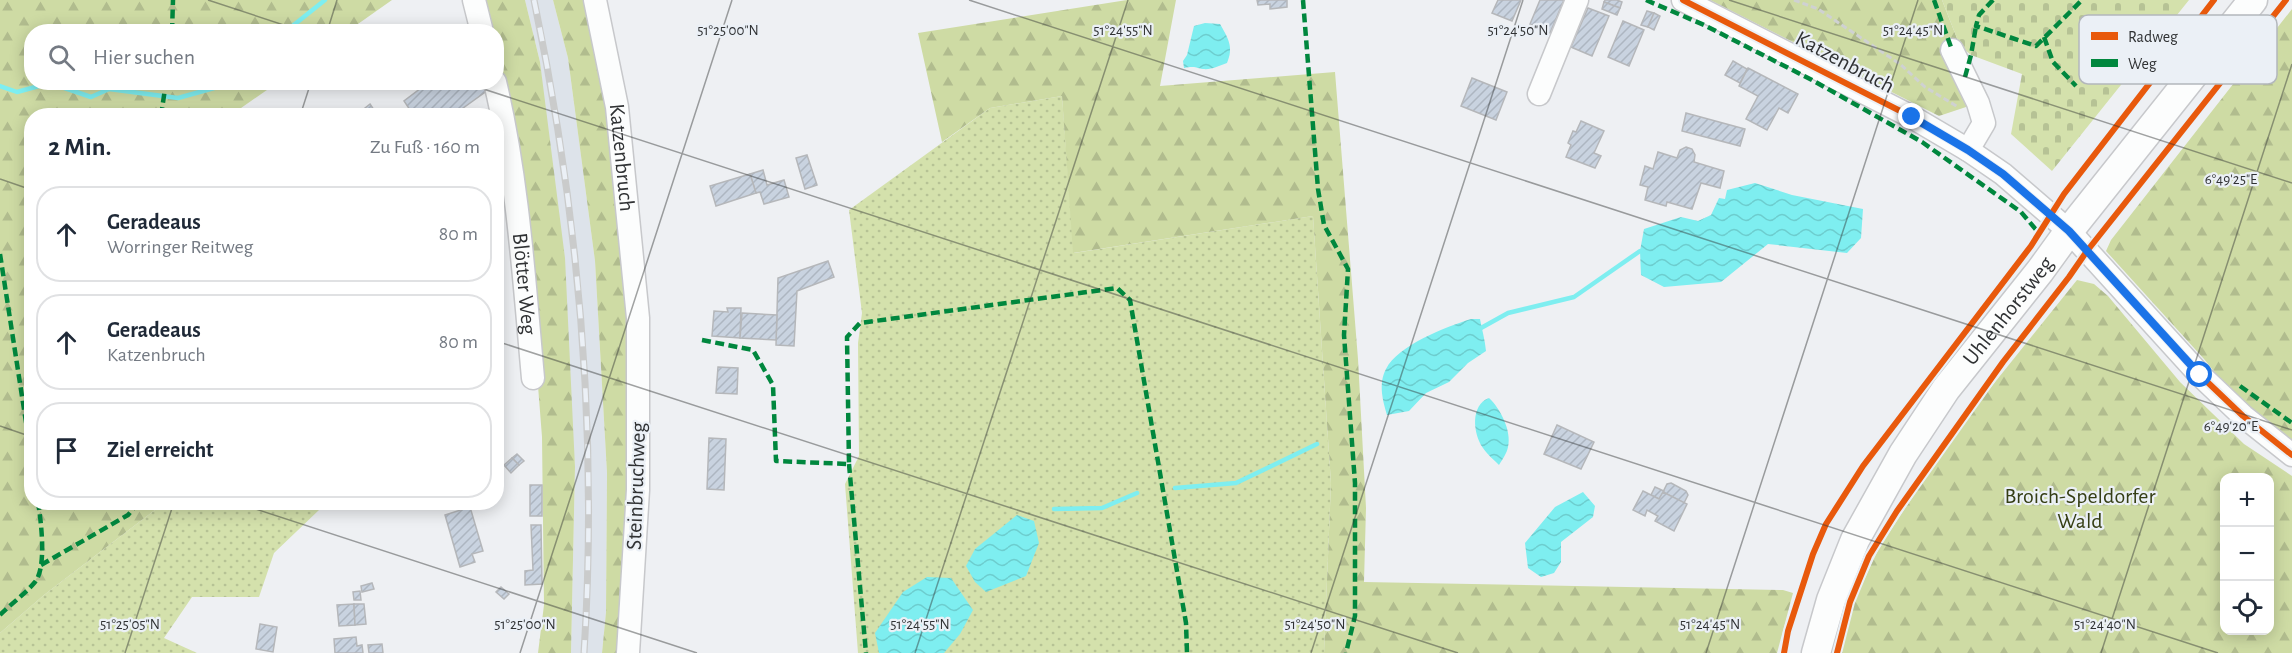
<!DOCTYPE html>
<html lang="de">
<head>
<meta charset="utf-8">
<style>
  body { margin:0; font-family:"Alegreya Sans",sans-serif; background:#f2f2f3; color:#1f2937 }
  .controls { position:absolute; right:18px; bottom:18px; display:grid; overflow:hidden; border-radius:12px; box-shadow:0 3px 15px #0003 }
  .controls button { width:54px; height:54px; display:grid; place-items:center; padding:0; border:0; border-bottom:2px solid #e0e1e3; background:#fff; color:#1f2937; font:30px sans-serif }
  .stop { position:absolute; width:18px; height:18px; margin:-14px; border:4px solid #1a73e8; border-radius:50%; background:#fff }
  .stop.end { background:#1a73e8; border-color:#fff; box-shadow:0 2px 6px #0008 }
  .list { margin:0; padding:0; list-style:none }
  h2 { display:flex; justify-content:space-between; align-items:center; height:78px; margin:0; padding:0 24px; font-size:26px }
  h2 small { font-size:20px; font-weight:400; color:#747a83 }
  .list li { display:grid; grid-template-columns:39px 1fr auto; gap:18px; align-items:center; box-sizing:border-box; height:96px; margin:0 12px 12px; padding:0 12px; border:2px solid #e0e1e3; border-radius:24px }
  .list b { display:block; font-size:22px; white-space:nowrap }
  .list p { margin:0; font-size:20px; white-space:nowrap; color:#747a83 }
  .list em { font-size:20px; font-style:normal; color:#747a83 }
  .icon { flex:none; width:33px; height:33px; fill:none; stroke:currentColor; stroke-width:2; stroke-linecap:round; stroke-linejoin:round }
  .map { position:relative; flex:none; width:2292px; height:653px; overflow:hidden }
  .search { position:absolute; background:#fff; box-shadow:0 3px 15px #0003; left:24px; top:24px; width:480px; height:66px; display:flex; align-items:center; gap:15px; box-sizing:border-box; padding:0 21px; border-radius:24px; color:#747a83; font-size:22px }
  .panel { position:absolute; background:#fff; box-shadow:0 3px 15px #0003; left:24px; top:108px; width:480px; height:402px; border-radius:24px }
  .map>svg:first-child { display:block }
  .built { fill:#dde3ea }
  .green { fill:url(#green-dots) }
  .forest { fill:url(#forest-firs); fill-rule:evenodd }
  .cemetery { fill:url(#cemetery-stones) }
  .water { fill:url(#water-waves) }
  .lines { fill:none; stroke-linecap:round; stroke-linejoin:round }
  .stream { stroke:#7eeef0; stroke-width:4.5 }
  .building { fill:url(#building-hatch); stroke:#b5b7ba; stroke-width:1.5 }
  .minor-casing { stroke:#c7c8cb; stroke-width:25 }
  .major-casing { stroke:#c7c8cb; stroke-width:31 }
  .path { stroke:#cfd1d2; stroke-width:3; stroke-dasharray:6 3; stroke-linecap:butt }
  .minor { stroke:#fcfdfd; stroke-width:22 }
  .major { stroke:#fcfdfd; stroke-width:28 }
  .rail-casing { stroke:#cacbcb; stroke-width:7 }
  .rail { stroke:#ebf0f6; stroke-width:4.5; stroke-dasharray:14; stroke-linecap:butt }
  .quiet { stroke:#00873e; stroke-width:4.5; stroke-dasharray:9 4.5; stroke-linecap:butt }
  .cycleway-casing { stroke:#ebf0f6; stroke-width:10 }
  .cycleway { stroke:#e8590c; stroke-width:6 }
  .route { stroke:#1a73e8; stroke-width:8 }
  .ticks { fill:none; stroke:#303234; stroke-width:1.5; stroke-opacity:0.45 }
  .labels { text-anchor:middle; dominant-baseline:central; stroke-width:4.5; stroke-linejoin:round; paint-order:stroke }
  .street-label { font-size:22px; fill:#303234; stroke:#ebf0f6 }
  .park-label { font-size:22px; fill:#353e14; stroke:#ebf0f6 }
  .key { fill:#ebf0f6; stroke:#b3b7bc; stroke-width:1.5 }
  .key-label { font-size:16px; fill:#303234 }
  .ticks-label { font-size:15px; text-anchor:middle; fill:#303234; stroke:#ebf0f6; stroke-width:4.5; stroke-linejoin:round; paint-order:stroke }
</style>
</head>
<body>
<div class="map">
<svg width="2292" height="653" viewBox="0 0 2292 653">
  <defs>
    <pattern id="green-dots" width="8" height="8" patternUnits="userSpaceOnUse" patternTransform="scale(1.5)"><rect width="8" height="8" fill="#d4e1ac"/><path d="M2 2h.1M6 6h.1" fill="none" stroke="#b6c295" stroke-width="1.8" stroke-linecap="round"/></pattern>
    <pattern id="forest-firs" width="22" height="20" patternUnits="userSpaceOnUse" patternTransform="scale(1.5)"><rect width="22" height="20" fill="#cedba4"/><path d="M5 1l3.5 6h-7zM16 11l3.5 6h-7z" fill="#b1bc8e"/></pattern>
    <pattern id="cemetery-stones" width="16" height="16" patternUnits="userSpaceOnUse" patternTransform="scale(1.5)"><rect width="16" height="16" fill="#d4e1ac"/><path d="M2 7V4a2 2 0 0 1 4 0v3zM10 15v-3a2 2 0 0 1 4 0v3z" fill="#b6c295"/></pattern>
    <pattern id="water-waves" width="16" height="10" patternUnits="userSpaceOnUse" patternTransform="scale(1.5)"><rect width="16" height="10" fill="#7eeef0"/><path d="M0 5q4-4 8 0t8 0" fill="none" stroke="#6dcdce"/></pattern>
    <pattern id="building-hatch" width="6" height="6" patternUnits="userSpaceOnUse" patternTransform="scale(1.5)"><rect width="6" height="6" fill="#c9d3e0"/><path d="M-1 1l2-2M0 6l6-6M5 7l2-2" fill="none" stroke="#adb6c1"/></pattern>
  </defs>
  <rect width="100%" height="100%" fill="#eef0f3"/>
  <path class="built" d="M525,0H553L568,58L595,261L607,473L606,612L602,653H571L575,467L540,62Z"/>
  <g class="green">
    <path d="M1062,96L1074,253L1313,216L1331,483L1324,653H858L845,484L859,456L858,343L862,313L849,210L990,108Z"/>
    <path d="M164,503H316L319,510L274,553L259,597H192L164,638L197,653H0V633L44,595Z"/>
  </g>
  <g class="forest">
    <path d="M0,0H392L348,31L32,32V82L277,83L231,115L32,116V502L164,503L44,595L0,633Z"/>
    <path d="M484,0H525L540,62L565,258L575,467L571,653H538L544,605L542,437L537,373L510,126L497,60L496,32L491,31Z"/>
    <path d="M553,0H590L610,109L634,319L622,653H602L606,612L607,473L595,261L568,58Z"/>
    <path d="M1127,0H1176L1160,86L1335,72L1358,359L1366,508L1364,582L1783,590L1793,593L1777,653H1324L1331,483L1313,216L1073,253L1062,96L990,108L942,142L918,33Z"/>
    <path d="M1710,0H1942L1960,46L1972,105L1939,116Z"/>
    <path d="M2292,9V441L2229,390L2204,359L2106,251L2111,240Z"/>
    <path d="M2077,280L2094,284L2108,296L2180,382L2244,444L2292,476V653H1840L1854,602L1879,548L1959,427ZM2224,478H2270V630H2224Z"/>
  </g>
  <path class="cemetery" d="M1942,0H2189L2052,171L2011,134L2022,74L1971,55L1960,46Z"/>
  <g class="water">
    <path d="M1205,23L1220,24C1228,38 1234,47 1227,63C1219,66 1211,70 1203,69C1194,67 1193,66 1184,68L1183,61L1187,55L1194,26Z"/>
    <path d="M1755,183L1792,195L1863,209L1861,238L1847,253L1768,244L1721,282L1664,287L1641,275L1640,251L1644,229L1681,217L1698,221L1711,215L1719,198L1725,199L1727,190Z"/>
    <path d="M1471,319H1480C1482,330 1485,340 1486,351L1468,363L1449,382L1426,393L1409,411L1387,415C1383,401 1378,384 1386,369C1398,345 1446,327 1471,319Z"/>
    <path d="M1489,398C1500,408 1512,431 1508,447C1507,453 1502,460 1499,465C1494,460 1487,454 1483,448C1473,434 1470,405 1489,398Z"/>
    <path d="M1583,492L1595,506L1593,517L1561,542V562L1554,573L1541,577L1528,568L1525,543L1555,507Z"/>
    <path d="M1017,515L1034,521L1039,543L1026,576L986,592L975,582L966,566L975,549Z"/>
    <path d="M927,577L951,578L973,610L960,634L944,653H879L875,633L903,592Z"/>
  </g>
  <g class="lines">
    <g class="stream">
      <path d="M285,32L325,0"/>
      <path d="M0,86L17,92L50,83L91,97L109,89L178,98L214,88L221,82"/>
      <path d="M1481,328L1508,313L1574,297L1640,251"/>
      <path d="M1175,488L1236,483L1317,444"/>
      <path d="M1054,509L1102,508L1137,493"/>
    </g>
  </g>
  <g class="building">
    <path d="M1257,0H1287V7L1270,9V4L1258,5Z"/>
    <path d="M1498,0H1521L1512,21L1492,13Z"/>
    <path d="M1540,0H1564L1550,33L1530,24Z"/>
    <path d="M1605,0H1617L1622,2L1620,8L1604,2Z"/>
    <path d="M1604,2L1620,8L1617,15L1602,9Z"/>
    <path d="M1588,8L1609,16L1592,56L1571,47Z"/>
    <path d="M1647,11L1654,13L1648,27L1641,25Z"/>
    <path d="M1654,13L1660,16L1654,30L1648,27Z"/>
    <path d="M1623,21L1644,30L1629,66L1608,57Z"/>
    <path d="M1733,61L1747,69L1740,83L1725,75Z"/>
    <path d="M1748,68L1798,94L1788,113L1779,108L1767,130L1746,119L1758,96L1739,86Z"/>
    <path d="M1472,78L1507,92L1496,120L1461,106Z"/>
    <path d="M429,82H483L488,90L452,116H414L404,101Z"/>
    <path d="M370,104L378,116H355Z"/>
    <path d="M1686,113L1745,129L1740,146L1682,131Z"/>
    <path d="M1581,121L1604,131L1594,153L1601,156L1595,168L1566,157L1571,145L1568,143L1573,131L1576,132Z"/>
    <path d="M1686,147L1692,149L1695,155L1694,162L1724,171L1720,188L1701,183L1692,209L1667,202L1666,206L1645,200L1648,187L1640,185L1645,166L1653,169L1658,152L1677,158L1680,150Z"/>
    <path d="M807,155L817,185L805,189L796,158Z"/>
    <path d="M763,170L767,185L784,180L789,197L764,204L760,192L756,193L750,174Z"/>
    <path d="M750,174L756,193L716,206L710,186Z"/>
    <path d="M828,261L834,277L797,291L794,346L776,345L778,278Z"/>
    <path d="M727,308H741L740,338L712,336L714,311L728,312Z"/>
    <path d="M742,313L777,315L776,340L740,338Z"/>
    <path d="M718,367L738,368L737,394L716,393Z"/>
    <path d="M1557,425L1594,442L1581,469L1544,454Z"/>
    <path d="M709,438L726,439L724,490L707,489Z"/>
    <path d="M517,454L524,461L519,465L512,458Z"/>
    <path d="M512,458L519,465L511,473L504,465Z"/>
    <path d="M1671,483L1686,491L1688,495L1684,503L1663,492L1667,484Z"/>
    <rect x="530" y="485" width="12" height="31"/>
    <path d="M1655,487L1664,491L1659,499L1651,495Z"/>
    <path d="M1643,491L1659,499L1663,492L1687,504L1674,531L1655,521L1658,516L1647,510L1645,516L1633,510Z"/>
    <path d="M470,507L483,551L472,554L475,562L460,567L445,515Z"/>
    <path d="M531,525H541L542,584L525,585V571L533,570Z"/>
    <path d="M372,583L374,589L362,592L361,586Z"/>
    <path d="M501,587L509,594L504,599L496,592Z"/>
    <path d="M360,591L361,600H354L353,592Z"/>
    <path d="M354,604L355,625L339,626L337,605Z"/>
    <path d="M354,604H364L366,624L355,625Z"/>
    <path d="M260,624L277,627L273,652L256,649Z"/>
    <path d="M356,637L357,646L362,645L363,653H335L334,639Z"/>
    <path d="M382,644L383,653H369L368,645Z"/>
  </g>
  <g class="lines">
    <defs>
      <g id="minor">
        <path d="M474,0L482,32"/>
        <path id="s1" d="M595,0L617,107L638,318V490L628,653"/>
        <path d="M1683,0L1912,117L1968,150L2003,174L2069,231L2200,375L2243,416L2292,455"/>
        <path d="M1952,50L1978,103L1984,123L1968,150"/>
        <path id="s2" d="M495,82C518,179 524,279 533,378"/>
        <path d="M1539,94L1577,0"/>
      </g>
      <g id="major">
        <path id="s3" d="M1816,653L1831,600L1855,540L1903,454L1946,389L2040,271L2069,231L2253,0"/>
      </g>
    </defs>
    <use href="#minor" class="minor-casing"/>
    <use href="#major" class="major-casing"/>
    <path class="path" d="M1794,0L1818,9L1900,64L1925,87L1958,107"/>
    <use href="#minor" class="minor"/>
    <use href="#major" class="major"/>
    <defs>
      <path id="rail" d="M534,0C579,215 598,434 584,653"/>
    </defs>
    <use href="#rail" class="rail-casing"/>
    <use href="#rail" class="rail"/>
    <g class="quiet">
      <path d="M1303,0L1318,189L1324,225L1348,269L1344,335L1355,483V616L1346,653"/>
      <path d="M1646,0L1704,25L1812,80L1922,142L2021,212L2038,232"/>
      <path d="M1934,0L1952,50"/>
      <path d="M1993,0L1979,15L1976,26L2036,46L2082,0"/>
      <path d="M172,32L173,0"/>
      <path d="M2044,37L2053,62L2076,86"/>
      <path d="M1965,77L1971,55L1976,26"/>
      <path d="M161,116L166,82"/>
      <path d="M0,254L32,461"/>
      <path d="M702,340L753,350L773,385L776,461L849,464L847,337L860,323L1117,288L1130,300L1186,623L1187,653"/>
      <path d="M2240,386L2292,423"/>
      <path d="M849,464L866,653"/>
      <path d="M41,565L128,515L139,502"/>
      <path d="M0,615C11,604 25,594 35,582C47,567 41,521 38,502"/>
    </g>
    <defs>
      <g id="cycleway">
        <path d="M1683,0L1912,117L1968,150L2003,174L2069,231L2200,375L2243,416L2292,455"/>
        <path d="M1784,653L1788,631L1813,554L1826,524L1863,466L2031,246L2064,194L2214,0"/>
        <path d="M1837,653L1850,602L1869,556L1897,511L2003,362L2069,277L2087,251L2286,0"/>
      </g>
    </defs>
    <use href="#cycleway" class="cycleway-casing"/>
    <use href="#cycleway" class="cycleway"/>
  </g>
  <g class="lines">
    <path class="route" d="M1912,117L1968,150L2003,174L2069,231L2200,375"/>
  </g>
  <path class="ticks" d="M208,0L305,32M969,0L2292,430M1729,0L2292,183M327,32L337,0M462,82L2218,653M300,116L311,82M0,179L32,190M496,341L1458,653M0,426L32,437M234,502L697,653M125,653L174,502M520,653L732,0M915,653L1128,0M1311,653L1523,0M1706,653L1918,0M2101,653L2292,64"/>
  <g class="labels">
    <g class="street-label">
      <text transform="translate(1845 62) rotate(28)">Katzenbruch</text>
      <text stroke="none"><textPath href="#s1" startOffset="160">Katzenbruch</textPath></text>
      <text stroke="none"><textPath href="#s2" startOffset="204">Blötter Weg</textPath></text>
      <text stroke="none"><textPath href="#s3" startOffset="396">Uhlenhorstweg</textPath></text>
      <text transform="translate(636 486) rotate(-88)">Steinbruchweg</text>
    </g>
    <g class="park-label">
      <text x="2080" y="496">Broich-Speldorfer<tspan x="2080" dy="25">Wald</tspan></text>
    </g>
  </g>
  <rect x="2079" y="15" width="198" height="69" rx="9" class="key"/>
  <rect x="2091" y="32" width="27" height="8" fill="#e8590c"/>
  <rect x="2091" y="59" width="27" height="8" fill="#00873e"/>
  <g class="key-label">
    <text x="2128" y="42">Radweg</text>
    <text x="2128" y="69">Weg</text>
  </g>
  <g class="ticks-label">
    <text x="728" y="35">51°25'00"N</text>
    <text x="1123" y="35">51°24'55"N</text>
    <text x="1518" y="35">51°24'50"N</text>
    <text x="1913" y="35">51°24'45"N</text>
    <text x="2231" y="184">6°49'25"E</text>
    <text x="2231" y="431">6°49'20"E</text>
    <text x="130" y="629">51°25'05"N</text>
    <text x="525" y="629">51°25'00"N</text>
    <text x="920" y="629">51°24'55"N</text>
    <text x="1315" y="629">51°24'50"N</text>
    <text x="1710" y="629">51°24'45"N</text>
    <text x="2105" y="629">51°24'40"N</text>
  </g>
</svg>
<div class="controls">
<button>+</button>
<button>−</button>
<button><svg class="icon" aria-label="locate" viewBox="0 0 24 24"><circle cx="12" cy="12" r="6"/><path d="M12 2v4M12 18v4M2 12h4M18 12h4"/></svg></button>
</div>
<div class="stop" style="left:2200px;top:375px"></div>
<div class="stop end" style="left:1912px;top:117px"></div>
<div class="search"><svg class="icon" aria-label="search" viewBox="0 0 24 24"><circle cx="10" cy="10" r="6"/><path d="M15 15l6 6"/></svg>Hier suchen</div>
<section class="panel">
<h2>2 Min.<small>Zu Fuß · 160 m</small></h2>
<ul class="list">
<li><svg class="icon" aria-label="ahead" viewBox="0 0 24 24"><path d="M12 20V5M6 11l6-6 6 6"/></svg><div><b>Geradeaus</b><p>Worringer Reitweg</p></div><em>80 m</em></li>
<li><svg class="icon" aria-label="ahead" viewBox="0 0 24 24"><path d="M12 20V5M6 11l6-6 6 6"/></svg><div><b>Geradeaus</b><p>Katzenbruch</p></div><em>80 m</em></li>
<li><svg class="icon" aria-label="arrive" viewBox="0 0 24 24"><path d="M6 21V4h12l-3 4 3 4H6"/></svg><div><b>Ziel erreicht</b></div></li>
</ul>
</section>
</div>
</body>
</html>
